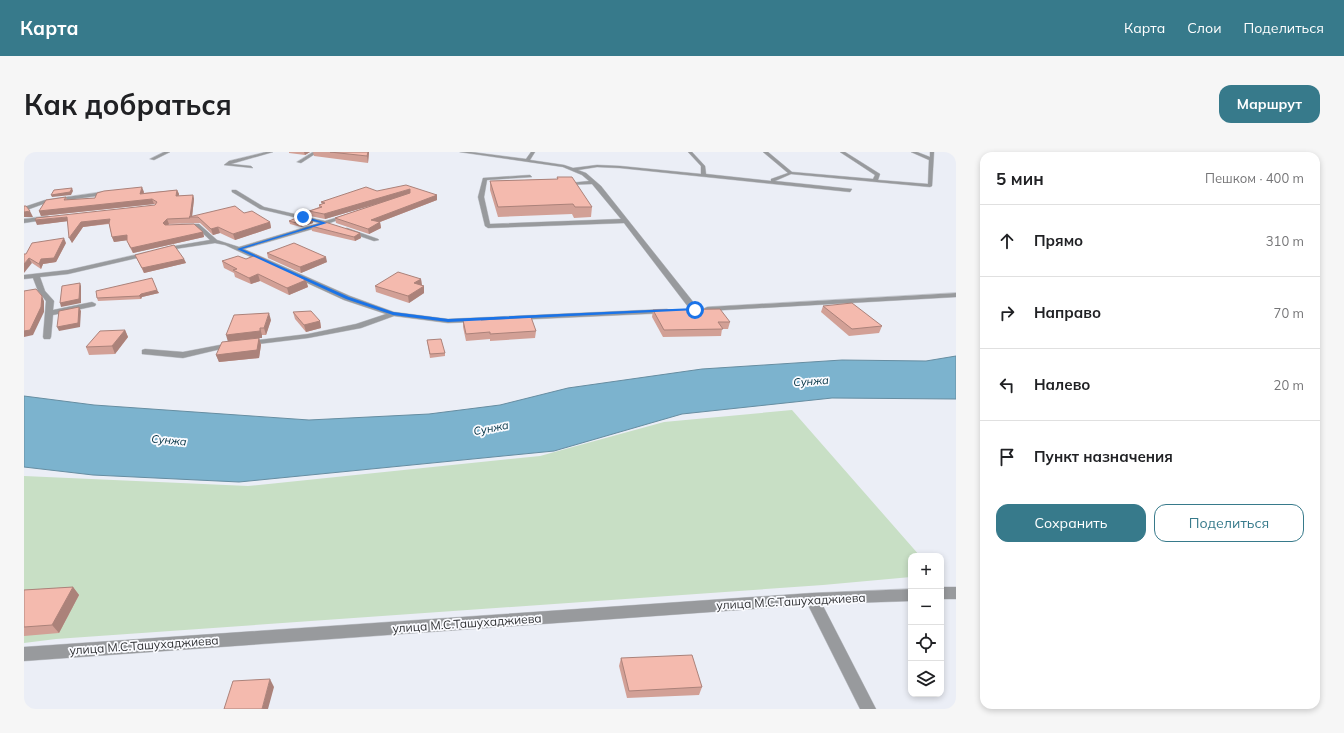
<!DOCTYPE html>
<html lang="ru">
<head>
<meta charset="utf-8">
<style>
  body { margin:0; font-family:Mulish,sans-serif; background:#f6f6f6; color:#202124 }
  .controls { position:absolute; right:12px; bottom:12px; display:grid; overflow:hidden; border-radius:8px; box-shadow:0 2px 6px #0003 }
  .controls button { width:36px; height:36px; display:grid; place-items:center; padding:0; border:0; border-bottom:1px solid #e0e0e0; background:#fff; color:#202124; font:20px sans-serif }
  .stop { position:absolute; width:12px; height:12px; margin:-9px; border:3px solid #1a73e8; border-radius:50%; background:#fff }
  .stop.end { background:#1a73e8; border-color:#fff; box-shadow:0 1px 4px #0008 }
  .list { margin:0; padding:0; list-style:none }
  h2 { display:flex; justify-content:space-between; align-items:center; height:52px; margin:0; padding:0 16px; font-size:17px }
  h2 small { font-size:13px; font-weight:400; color:#757577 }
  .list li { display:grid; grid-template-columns:26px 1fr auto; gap:12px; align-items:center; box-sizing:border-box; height:72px; padding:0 16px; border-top:1px solid #e0e0e0 }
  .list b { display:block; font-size:15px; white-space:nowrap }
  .list em { font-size:13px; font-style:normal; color:#757577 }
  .actions { display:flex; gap:8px; padding:12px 16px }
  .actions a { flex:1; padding:9px 0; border:1px solid #377a8b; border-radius:12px; text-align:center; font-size:14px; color:#377a8b }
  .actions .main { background:#377a8b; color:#fff }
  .icon { flex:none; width:22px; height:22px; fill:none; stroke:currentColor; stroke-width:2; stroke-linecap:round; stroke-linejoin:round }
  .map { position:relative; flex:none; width:932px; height:557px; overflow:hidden; border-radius:12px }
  header { display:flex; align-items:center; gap:24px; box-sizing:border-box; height:56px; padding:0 20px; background:#377a8b; color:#fff }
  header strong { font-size:19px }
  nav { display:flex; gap:22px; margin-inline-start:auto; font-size:14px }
  .intro { display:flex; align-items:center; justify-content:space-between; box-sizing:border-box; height:96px; padding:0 24px }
  h1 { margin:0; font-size:28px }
  .button { padding:10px 18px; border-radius:12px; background:#377a8b; color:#fff; font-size:14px; font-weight:700 }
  main { display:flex; gap:24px; padding:0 24px }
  aside { flex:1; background:#fff; border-radius:12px; box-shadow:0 2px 6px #0003 }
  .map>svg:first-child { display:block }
  .green { fill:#c8dfc5 }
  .water { fill:#7cb3ce; stroke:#668da1 }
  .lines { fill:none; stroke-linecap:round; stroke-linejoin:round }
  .minor-casing { stroke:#c6c9d0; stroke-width:1 }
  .minor { fill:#989a9d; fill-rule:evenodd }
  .wall { fill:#d2a096 }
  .shaded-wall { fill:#ab827a }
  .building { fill:#f4baae; stroke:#ab827a }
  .route { fill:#1a73e8 }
  .labels { text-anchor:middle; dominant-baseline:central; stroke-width:3.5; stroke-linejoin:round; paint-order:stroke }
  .water-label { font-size:11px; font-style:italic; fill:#003143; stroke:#fafbff }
  .near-street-label { font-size:12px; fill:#333437; stroke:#fafbff }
</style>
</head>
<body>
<header>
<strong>Карта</strong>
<nav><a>Карта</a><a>Слои</a><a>Поделиться</a></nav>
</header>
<div class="intro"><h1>Как добраться</h1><a class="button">Маршрут</a></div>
<main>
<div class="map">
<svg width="932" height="557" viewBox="0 0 932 557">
  <rect width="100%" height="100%" fill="#ebeef6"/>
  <path class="green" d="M768,258L896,404H887V425L799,433L32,487L0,491V324L224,334L516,304L640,270Z"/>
  <path class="water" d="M932,204V247L808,246L658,262L530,299L215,330L69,323L0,315V244L70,253L285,268L405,262L476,253L544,236L678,217L818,208L902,209Z"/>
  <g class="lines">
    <defs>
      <g id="minor">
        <path d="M140,0H146L130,8L126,7Z"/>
        <path d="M242,0H249L207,12L227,14L229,16L200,13L205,9Z"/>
        <path d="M289,0H294L277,11L273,10Z"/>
        <path d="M436,0H447L502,7L507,0H511L506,8L540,13L549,16L573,13L596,14L677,22V14L664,0H668L681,14L682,22L747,29V27L764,21L739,0H744L768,20L849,27L851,23L816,0H821L856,22L854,28L904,32L905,8L887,0H893L906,5V0H910L908,34L906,35L767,22L751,29L828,37L826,40L596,16L573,15L554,18L562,21L577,34L674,156L675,158L671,160H668L600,71L464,76L461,74L454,45L459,26L506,23L508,25L463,28L460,45L466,72L597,67L568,32L539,33L537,32L565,29L558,23L539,15Z"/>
        <path d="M208,38H212L240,55L301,69L325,62V64L292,76L220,97L326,144L370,160L424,167L643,157L647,159L643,161L424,171L370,164L337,176L284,186L201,196L159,206L118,202V198L121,197L159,200L201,192L284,182L332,172L362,162L320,148L201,93L191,91L137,99L136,98L139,96L186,88L172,75H155L154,74L157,72H175L193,88L215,95L295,71L236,57L208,40Z"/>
        <path d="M78,40L80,43L22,51L0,59V55L21,48Z"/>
        <path d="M24,64L27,66L26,67L0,71V67Z"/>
        <path d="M323,76L354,87L355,88L350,89L321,79V77Z"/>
        <path d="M124,100L127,102L126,103L44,122L16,125L21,139L30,149L29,158L68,150L72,152L71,154L29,163L27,185L26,187H20L19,185L22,149L14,139L9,126L0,127V123L44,118Z"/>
        <path d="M932,141V145L683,159L679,157L683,155Z"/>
        <rect x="917" y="435" width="15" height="12"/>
        <path d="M887,437V449L798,452L852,557H836L784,453L0,509V495L788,441Z"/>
      </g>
    </defs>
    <use href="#minor" class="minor-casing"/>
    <use href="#minor" class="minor"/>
  </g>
  <g class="wall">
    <path d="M265,0H286L281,3L265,1Z"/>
    <path d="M289,0H345L344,11L290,4Z"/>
    <path d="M533,25L568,55L567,65L550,66L548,62L474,65L466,38V29L533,27Z"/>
    <path d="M153,38L155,42L154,44L169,43L170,47L168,64L220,61L246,70L247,76L211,88L196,81L189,83L176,71L145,72L144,73L179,80L180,85L109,101L105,94L103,88L90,90L88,85L85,72L59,75L48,91L43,69L13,73L131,53V52H130L17,64L15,59L42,45L43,48L71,46L120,40L119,41Z"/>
    <path d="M353,39L413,43V48L356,70L357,76L345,82L312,71L311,66L355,51L301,67L286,64L285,59L295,55V53L298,52L297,50Z"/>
    <path d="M289,68V71L277,75L266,72L265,69Z"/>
    <path d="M287,74L336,81L337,86L331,89L288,79Z"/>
    <path d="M42,91L32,110L19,112L17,117L8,111L2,102Z"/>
    <path d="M243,101L303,110L277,121L244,106Z"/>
    <path d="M111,103L160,107L162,111L120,121Z"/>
    <path d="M222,107L282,128L284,135L265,143L236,129L227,132L211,125L210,121L200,116L198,109Z"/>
    <path d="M397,127L398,134L400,141L385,151L352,140L351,134Z"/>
    <path d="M133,138L135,141L118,145L117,147L74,149L73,146Z"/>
    <path d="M799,154L858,174L855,181L825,184L797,160Z"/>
    <path d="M629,158L706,170L704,177H698L697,184L639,185L628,165Z"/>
    <path d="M269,160L296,169L297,176L282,180L271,167Z"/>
    <path d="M247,168L242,183H238V186H235L237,193L235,206L195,210L192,203L204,190Z"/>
    <path d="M439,168H457L512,179L511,186L466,189V187L442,189L439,175Z"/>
    <path d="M101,178L104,185L91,202L65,203L62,195Z"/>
    <path d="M403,188L421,201V204L406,206Z"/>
    <path d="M49,435L55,443L35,481L0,484V438Z"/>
    <path d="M597,506L678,535L675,543L603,546L595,514Z"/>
  </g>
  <g class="shaded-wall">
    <path d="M280,0H286L281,3Z"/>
    <path d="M344,0H345L344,11L343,4Z"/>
    <path d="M118,35L120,40L118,46L116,42Z"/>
    <path d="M48,36L49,39L47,43L28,45L27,43Z"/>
    <path d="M386,37L387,42L301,67L300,62Z"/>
    <path d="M153,38L155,42L154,49L152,44Z"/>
    <path d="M169,43L170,47L168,65H166Z"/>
    <path d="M413,43V48L348,73L347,68Z"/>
    <path d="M128,47L130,52L17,64L15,59Z"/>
    <path d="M6,59L9,65H0V60Z"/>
    <path d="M43,65L45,69L13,73L11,68Z"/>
    <path d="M86,67L88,71L59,75L48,91L45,86L57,70Z"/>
    <path d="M143,67L145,72L141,76L139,71Z"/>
    <path d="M289,68V71L277,75L276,72Z"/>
    <path d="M246,70L247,76L211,88L209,82Z"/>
    <path d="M356,70L357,76L345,82L344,77Z"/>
    <path d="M194,75L196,81L189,83L187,77Z"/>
    <path d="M179,80L180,85L109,101L107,96Z"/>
    <path d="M336,81L337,86L331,89L330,85Z"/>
    <path d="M103,83L105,88L90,90L88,85Z"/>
    <path d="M40,86L42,91L32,110L19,112L17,117L15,112L17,107Z"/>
    <path d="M302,105L303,110L277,121L276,115Z"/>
    <path d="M5,106L8,111L0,121V112Z"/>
    <path d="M160,107L162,111L120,121L118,116Z"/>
    <path d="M234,122L236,129L227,132L225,126Z"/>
    <path d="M397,127L398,134L390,131Z"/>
    <path d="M282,128L284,135L265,143L263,136Z"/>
    <path d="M56,131L57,134V151L37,155L36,151Z"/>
    <path d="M400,134V141L385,151L384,144Z"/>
    <path d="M133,138L135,141L118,145L117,147L115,144L117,142Z"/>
    <path d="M18,144L20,149V160L9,183L0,185V179Z"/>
    <path d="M55,155L57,159L56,175L35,179L33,175Z"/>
    <path d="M245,161L247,168L242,183L240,176Z"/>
    <path d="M296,169L297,176L282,180L280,173Z"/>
    <path d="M236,176L238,183V186H235L237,193L235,206L195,210L192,203L204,190L202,183Z"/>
    <path d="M101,178L104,185L91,202L88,194Z"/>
    <path d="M49,435L55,443L35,481L28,473Z"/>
    <path d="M246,527L250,535L244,557H238Z"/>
  </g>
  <g class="building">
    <path d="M306,0H344L343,4Z"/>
    <path d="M533,25H548L568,55H551L549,52L474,55L466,29L534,27Z"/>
    <path d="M382,33L413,43L347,68L356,70L344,77L311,66L386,41V37L300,62L285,59L298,55L295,53L301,51L297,50L342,35L353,39Z"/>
    <path d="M118,35L116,42L153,38L152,44L169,43L166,65H165L166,66L143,67L139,71L141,73L170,72L179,80L107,96L103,89V83L88,85L85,71L86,67L57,70L45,86L43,65L11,68L12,66L131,53L133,50L128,47L15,59L22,48L42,45L40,48L71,46L73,41L80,39Z"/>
    <path d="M48,36L46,40L27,43L30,38Z"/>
    <path d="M0,54H2L6,59L0,60Z"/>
    <path d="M211,54L220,61L228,59L246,70L209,82L194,75L187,77L174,65H165Z"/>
    <path d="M275,65L289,68L276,72L265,69Z"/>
    <path d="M301,70L336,81L330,85L287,74Z"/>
    <path d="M40,86L30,106L17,107L15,112L5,106L0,112V102H2L8,91Z"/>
    <path d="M270,91L302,105L276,115L243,101Z"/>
    <path d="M150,93L160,107L118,116L111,103Z"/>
    <path d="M232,103L282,128L263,136L234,122L225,126L209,118L213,117L198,109L214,104L222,107Z"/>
    <path d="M374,120L397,127L390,131L400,134L384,144L351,134Z"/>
    <path d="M128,126L133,138L117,142L115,144L73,146L72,139Z"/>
    <path d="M56,131L55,147L36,151L38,134Z"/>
    <path d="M12,137L18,144L17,155L6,178L0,179V139Z"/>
    <path d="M828,151L858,174L828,177L799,154Z"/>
    <path d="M55,155L54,171L33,175L35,159Z"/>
    <path d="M696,157L706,170H694L699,177L640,178L629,158Z"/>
    <path d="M287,159L296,169L280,173L269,160Z"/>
    <path d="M245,161L240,176H236V179L202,183L210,163Z"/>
    <path d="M507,165L512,179L466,182V180L442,182L439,168L457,167V168Z"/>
    <path d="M101,178L88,194L62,195L76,179Z"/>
    <path d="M235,186L233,198L192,203L198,190Z"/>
    <path d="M417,187L421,201L406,202L403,188Z"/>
    <path d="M49,435L28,473L0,475V438Z"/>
    <path d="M668,503L678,535L605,539L597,506Z"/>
    <path d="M246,527L238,557H200L209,529Z"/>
  </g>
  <path class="route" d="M279,64L303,71L218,97L325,145L369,160L424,167L671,156L673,158L424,170L369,163L322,147L213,97L297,71L278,66Z"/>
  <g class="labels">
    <g class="water-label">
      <text transform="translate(787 229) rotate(-4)">Сунжа</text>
      <text transform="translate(467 276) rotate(-11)">Сунжа</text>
      <text transform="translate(145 288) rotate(5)">Сунжа</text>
    </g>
    <g class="near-street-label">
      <text transform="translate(767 449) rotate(-3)">улица М.С.Ташухаджиева</text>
      <text transform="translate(443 471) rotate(-4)">улица М.С.Ташухаджиева</text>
      <text transform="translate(120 493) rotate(-4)">улица М.С.Ташухаджиева</text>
    </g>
  </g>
</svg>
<div class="controls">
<button>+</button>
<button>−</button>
<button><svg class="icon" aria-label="locate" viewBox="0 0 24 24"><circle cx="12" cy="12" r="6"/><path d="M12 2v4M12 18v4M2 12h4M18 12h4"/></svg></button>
<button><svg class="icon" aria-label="layers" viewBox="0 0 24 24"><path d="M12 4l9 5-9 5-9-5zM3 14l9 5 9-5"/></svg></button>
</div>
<div class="stop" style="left:671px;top:158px"></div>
<div class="stop end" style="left:279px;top:65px"></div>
</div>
<aside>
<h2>5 мин<small>Пешком · 400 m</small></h2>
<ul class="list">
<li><svg class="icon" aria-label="ahead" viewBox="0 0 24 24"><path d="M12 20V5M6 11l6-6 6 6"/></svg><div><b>Прямо</b></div><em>310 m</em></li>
<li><svg class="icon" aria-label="right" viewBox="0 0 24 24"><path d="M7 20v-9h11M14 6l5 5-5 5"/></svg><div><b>Направо</b></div><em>70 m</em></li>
<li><svg class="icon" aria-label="left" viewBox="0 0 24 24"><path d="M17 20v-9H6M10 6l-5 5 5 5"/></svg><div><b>Налево</b></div><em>20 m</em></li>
<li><svg class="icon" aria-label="arrive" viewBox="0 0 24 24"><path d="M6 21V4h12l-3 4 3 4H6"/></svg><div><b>Пункт назначения</b></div></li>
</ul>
<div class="actions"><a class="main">Сохранить</a><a>Поделиться</a></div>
</aside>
</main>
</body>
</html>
